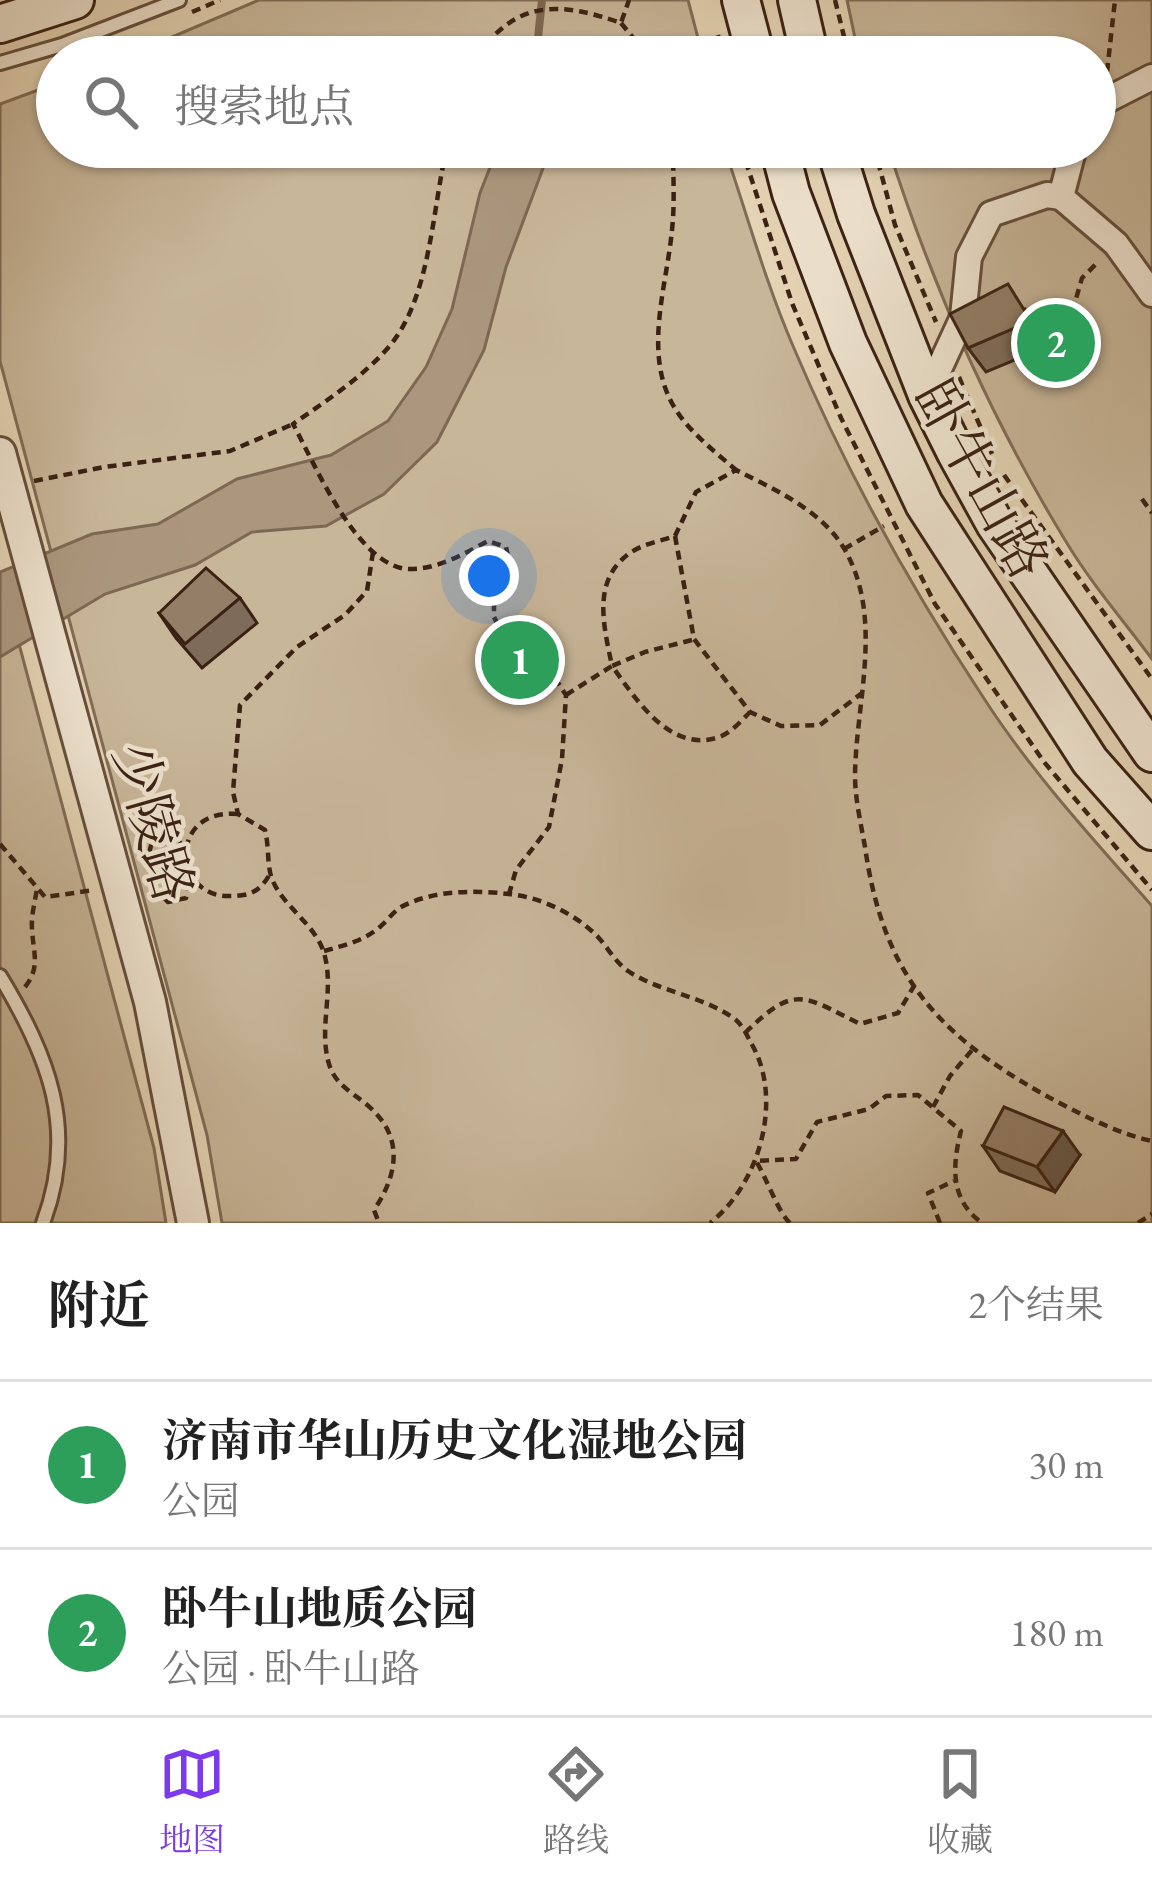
<!DOCTYPE html>
<html lang="zh">
<head>
<meta charset="utf-8">
<style>
  body { margin:0; font-family:"EB Garamond","Noto Serif SC",serif; background:#f2f2f2; color:#222 }
  .you { position:absolute; left:489px; top:576px; width:42px; height:42px; margin:-30px; border:9px solid #fff; border-radius:50%; background:#1a73e8; box-shadow:0 0 0 18px #1a73e833 }
  .badge { display:grid; place-items:center; width:78px; height:78px; border-radius:50%; background:#7c3aed; color:#fff; font-size:39px; font-weight:700 }
  .pin { position:absolute; translate:-50% -50%; border:6px solid #fff; box-shadow:0 3px 12px #0006 }
  .list { margin:0; padding:0; list-style:none }
  h2 { display:flex; justify-content:space-between; align-items:center; height:156px; margin:0; padding:0 48px; font-size:51px }
  h2 small { font-size:39px; font-weight:400; color:#767676 }
  .list li { display:grid; grid-template-columns:78px 1fr auto; gap:36px; align-items:center; box-sizing:border-box; height:168px; padding:0 48px; border-top:3px solid #e0e0e0 }
  .list b { display:block; font-size:45px; white-space:nowrap }
  .list p { margin:0; font-size:39px; white-space:nowrap; color:#767676 }
  .list em { font-size:39px; font-style:normal; color:#767676 }
  .icon { flex:none; width:66px; height:66px; fill:none; stroke:currentColor; stroke-width:2; stroke-linecap:round; stroke-linejoin:round }
  .map { position:relative; flex:none; width:1152px; height:1223px; overflow:hidden }
  .search { position:absolute; background:#fff; box-shadow:0 3px 9px #0004; left:36px; right:36px; top:36px; height:132px; display:flex; align-items:center; gap:30px; box-sizing:border-box; padding:0 42px; border-radius:66px; color:#767676; font-size:45px }
  .sheet { height:492px; background:#fff }
  nav { display:flex; justify-content:space-around; align-items:center; box-sizing:border-box; height:168px; border-top:3px solid #e0e0e0; background:#fff; font-size:33px; color:#767676 }
  nav a { display:grid; justify-items:center; gap:6px }
  nav .on { color:#7c3aed }
  .map>svg:first-child { display:block }
  .green { fill:#c8b699; stroke:#816c56; stroke-width:3 }
  .water { fill:#ab977e; stroke:#7e6853; stroke-width:3 }
  .lines { fill:none; stroke-linecap:round; stroke-linejoin:round }
  .stream { stroke:#7e6853; stroke-width:8 }
  .service-casing { stroke:#654e3c; stroke-width:18 }
  .minor-casing { stroke:#654e3c; stroke-width:30 }
  .tertiary-casing { stroke:#654e3c; stroke-width:36 }
  .secondary-casing { stroke:#3a2113; stroke-width:42 }
  .path { stroke:#3a2113; stroke-width:4.5; stroke-dasharray:9 6; stroke-linecap:butt }
  .service { stroke:#eee3cf; stroke-width:12 }
  .minor { stroke:#eee3cf; stroke-width:24 }
  .tertiary { stroke:#eee3cf; stroke-width:30 }
  .secondary { stroke:#eee3cf; stroke-width:36 }
  .wall { fill:#7e6c59; stroke:#3a2113; stroke-width:3 }
  .shaded-wall { fill:#675848; stroke:#3a2113; stroke-width:3 }
  .building { fill:#937e67; stroke:#3a2113; stroke-width:3 }
  .labels { text-anchor:middle; dominant-baseline:central; stroke-width:9; stroke-linejoin:round; paint-order:stroke }
  .street-label { font-size:54px; fill:#3a2113; stroke:#eee3cf }
</style>
</head>
<body>
<div class="map">
<svg width="1152" height="1223" viewBox="0 0 1152 1223">
  <rect width="100%" height="100%" fill="#e5d4b5"/>
  <filter id="stains"><feTurbulence type="fractalNoise" baseFrequency=".00167" numOctaves="4"/><feColorMatrix values="0 0 0 0 .2 0 0 0 0 .09 0 0 0 0 .02 0 0 0 .5 -.17"/></filter>
  <radialGradient id="worn" r=".72"><stop offset=".6" stop-color="#630" stop-opacity="0"/><stop offset="1" stop-color="#630" stop-opacity=".3"/></radialGradient>
  <g class="green">
    <path d="M259,0H688L703,57H125Z"/>
    <path d="M847,0H1152V659C1123,620 1090,582 1065,540C990,417 932,285 888,147H1095V57H859Z"/>
    <path d="M57,83V147H724C747,214 765,281 793,346C845,469 911,588 985,700C1033,774 1094,840 1152,906V1223H222L207,1135L0,361V104Z"/>
    <path d="M0,573L154,1148L166,1223H0Z"/>
  </g>
  <path class="water" d="M498,147H551L506,267L484,350L437,442L384,494L326,526L252,532L195,565L105,594L0,657V572L92,534L158,524L237,479L331,455L388,421L426,367L452,309L480,193Z"/>
  <g class="lines">
    <path class="stream" d="M536,57L542,0"/>
    <defs>
      <g id="service">
        <path d="M0,63L62,45L179,0"/>
        <path d="M0,976C49,1057 78,1130 43,1223"/>
      </g>
      <g id="minor">
        <path d="M1095,114L1103,102L1152,77"/>
        <path d="M1061,197L1116,244L1152,294"/>
        <path d="M927,395L963,317L969,257L991,214L1047,195L1061,197L1074,147"/>
      </g>
      <path id="tertiary" d="M0,453L150,1002L193,1223"/>
      <g id="secondary">
        <path d="M741,0L756,57"/>
        <path d="M797,0L810,57"/>
        <path d="M0,24L75,0"/>
        <path d="M779,147L791,193L848,343L924,504L1090,761L1152,831"/>
        <path d="M835,147L856,214L927,395L956,453L995,524L1152,753"/>
      </g>
    </defs>
    <use href="#service" class="service-casing"/>
    <use href="#minor" class="minor-casing"/>
    <use href="#tertiary" class="tertiary-casing"/>
    <use href="#secondary" class="secondary-casing"/>
    <g class="path">
      <path d="M835,0L849,57"/>
      <path d="M192,12L220,0"/>
      <path d="M621,23L649,57"/>
      <path d="M718,35L722,57"/>
      <path d="M477,57C515,0 559,1 621,23L629,0"/>
      <path d="M1107,72L1115,0"/>
      <path d="M447,147C432,209 431,300 387,349C360,379 326,401 293,424C315,464 357,566 408,569C436,570 464,554 488,541L506,547L510,566L494,591V617L504,637L537,651L566,695L562,759L549,827L516,870L509,894"/>
      <path d="M673,147C673,174 675,203 672,230C667,283 646,344 668,395C681,426 712,449 736,470"/>
      <path d="M741,147L792,303L841,418L935,604L1044,762L1152,890"/>
      <path d="M874,147L895,225L936,322"/>
      <path d="M1064,341L1082,278L1099,261"/>
      <path d="M959,377L992,454"/>
      <path d="M1004,475L1152,679"/>
      <path d="M34,481L104,467L230,451L291,425"/>
      <path d="M1142,499L1152,513"/>
      <path d="M675,536L694,639L750,712L781,726L820,725L862,693"/>
      <path d="M844,549L884,526"/>
      <path d="M373,552L367,591L345,615L297,647L240,705L233,792L238,814L265,830C269,845 267,862 271,876C280,905 315,923 324,953C335,990 318,1027 329,1064C335,1084 350,1091 366,1104C404,1135 399,1173 374,1210L379,1223"/>
      <path d="M692,640L645,652L612,666C636,699 670,754 719,737C731,733 741,721 750,712"/>
      <path d="M566,695L612,666C604,627 591,580 630,553C642,544 661,541 675,536L696,492L736,470C774,489 823,511 845,550C884,619 856,701 855,775C855,799 861,824 865,847C883,973 935,1033 1043,1094C1076,1112 1115,1133 1152,1141"/>
      <path d="M238,814C167,808 173,899 231,896C251,896 260,891 270,874"/>
      <path d="M0,844L45,897L95,890"/>
      <path d="M185,849L174,835L153,839C144,867 146,882 168,902L186,898L191,874"/>
      <path d="M324,951C345,945 364,941 381,926C388,920 394,911 401,907C433,890 474,890 509,894C540,897 576,914 598,937C608,948 616,963 628,971C661,993 705,996 736,1020C742,1025 747,1035 751,1043C784,1098 760,1184 710,1223"/>
      <path d="M25,987C41,967 33,952 32,929C31,916 35,901 37,889"/>
      <path d="M745,1033C795,984 802,995 860,1024L898,1013L914,986"/>
      <path d="M933,1107L950,1076L973,1049"/>
      <path d="M790,1223C779,1214 766,1177 756,1161L796,1159L817,1122L869,1109L886,1096L918,1095L961,1131C952,1166 950,1200 982,1223"/>
      <path d="M940,1223L928,1193L954,1181"/>
      <path d="M1138,1223L1152,1214"/>
    </g>
    <use href="#service" class="service"/>
    <use href="#minor" class="minor"/>
    <use href="#tertiary" class="tertiary"/>
    <use href="#secondary" class="secondary"/>
  </g>
  <g class="wall">
    <path d="M1025,309L1048,346L986,372L968,348Z"/>
    <path d="M240,598L257,623L202,668L176,638L159,613Z"/>
    <path d="M983,1146L1080,1155L1055,1192L1000,1171Z"/>
  </g>
  <path class="shaded-wall" d="M1063,1131L1080,1155L1055,1192L1037,1167Z"/>
  <g class="building">
    <path d="M1008,284L1031,321L968,348L950,314Z"/>
    <path d="M206,568L240,598L185,644L159,613Z"/>
    <path d="M1004,1107L1063,1131L1037,1167L983,1146Z"/>
  </g>
  <g class="labels">
    <g class="street-label">
      <text transform="translate(982 479) rotate(61)">卧牛山路</text>
      <text transform="translate(154 822) rotate(74)">少陵路</text>
    </g>
  </g>
  <rect width="100%" height="100%" filter="url(#stains)"/>
  <rect width="100%" height="100%" fill="url(#worn)"/>
</svg>
<div class="you"></div>
<div class="pin badge" style="left:520px;top:660px;background:#2e9e5b">1</div>
<div class="pin badge" style="left:1056px;top:343px;background:#2e9e5b">2</div>
<div class="search"><svg class="icon" aria-label="search" viewBox="0 0 24 24"><circle cx="10" cy="10" r="6"/><path d="M15 15l6 6"/></svg>搜索地点</div>
</div>
<section class="sheet">
<h2>附近<small>2个结果</small></h2>
<ul class="list">
<li><span class="badge" style="background:#2e9e5b">1</span><div><b>济南市华山历史文化湿地公园</b><p>公园</p></div><em>30 m</em></li>
<li><span class="badge" style="background:#2e9e5b">2</span><div><b>卧牛山地质公园</b><p>公园 · 卧牛山路</p></div><em>180 m</em></li>
</ul>
</section>
<nav>
<a class="on"><svg class="icon" aria-label="map" viewBox="0 0 24 24"><path d="M3 6l6-2 6 2 6-2v14l-6 2-6-2-6 2zM9 4v14M15 6v14"/></svg>地图</a>
<a><svg class="icon" aria-label="directions" viewBox="0 0 24 24"><path d="M12 3l9 9-9 9-9-9zM9 14v-3h6M13 9l2 2-2 2"/></svg>路线</a>
<a><svg class="icon" aria-label="saved" viewBox="0 0 24 24"><path d="M7 4h10v16l-5-4-5 4z"/></svg>收藏</a>
</nav>
</body>
</html>
